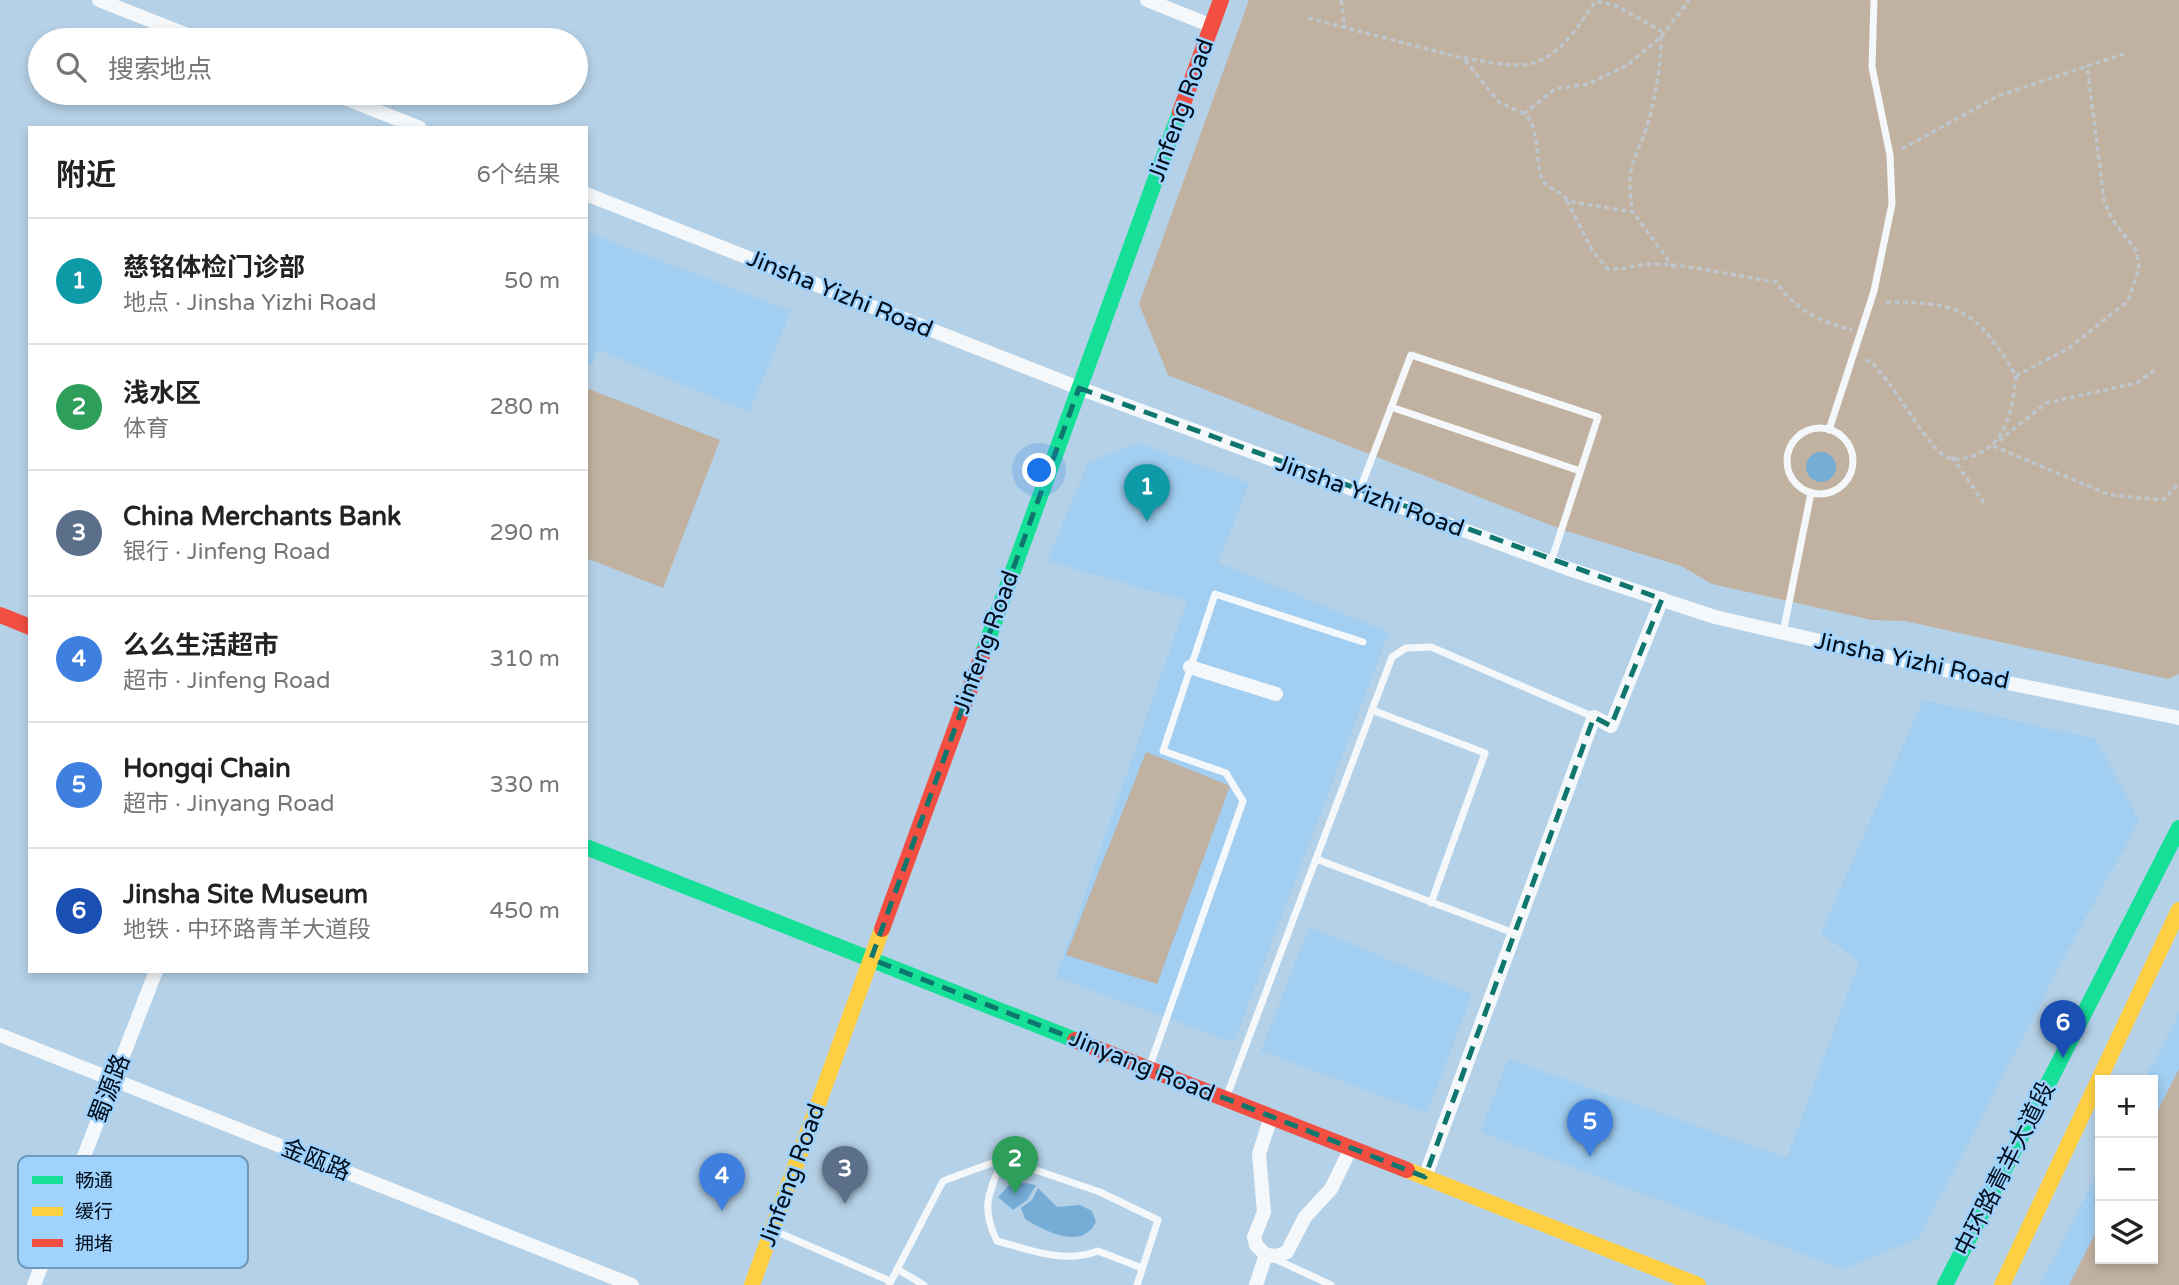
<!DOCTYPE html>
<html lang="zh">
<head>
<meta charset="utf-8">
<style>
  body { margin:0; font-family:"Varela Round","Noto Sans SC",sans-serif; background:#f2f2f2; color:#222 }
  .controls { position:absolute; right:21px; bottom:21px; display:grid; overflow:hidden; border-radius:0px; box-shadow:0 4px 10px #0003 }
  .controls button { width:63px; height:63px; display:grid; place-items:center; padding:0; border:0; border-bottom:2px solid #e0e0e0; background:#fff; color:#222; font:35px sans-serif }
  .you { position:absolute; left:1040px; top:471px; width:24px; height:24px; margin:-18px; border:5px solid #fff; border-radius:50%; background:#1a73e8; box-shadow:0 0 0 10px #1a73e833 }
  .badge { display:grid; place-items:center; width:46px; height:46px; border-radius:50%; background:#3f5262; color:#fff; font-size:23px; font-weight:700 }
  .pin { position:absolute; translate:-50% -58px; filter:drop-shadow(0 2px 4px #0008) }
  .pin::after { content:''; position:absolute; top:37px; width:24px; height:21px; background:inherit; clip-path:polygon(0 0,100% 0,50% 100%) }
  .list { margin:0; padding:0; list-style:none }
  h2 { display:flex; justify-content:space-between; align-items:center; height:91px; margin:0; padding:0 28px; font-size:30px }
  h2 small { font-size:23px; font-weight:400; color:#767676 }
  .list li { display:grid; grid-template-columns:46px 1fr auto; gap:21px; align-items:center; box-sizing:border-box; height:126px; padding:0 28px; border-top:2px solid #e0e0e0 }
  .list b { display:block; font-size:26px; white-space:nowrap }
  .list p { margin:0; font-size:23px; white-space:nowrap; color:#767676 }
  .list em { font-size:23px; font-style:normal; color:#767676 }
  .icon { flex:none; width:38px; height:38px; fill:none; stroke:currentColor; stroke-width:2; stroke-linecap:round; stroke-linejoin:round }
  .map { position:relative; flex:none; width:2179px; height:1285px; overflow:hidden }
  .search { position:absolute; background:#fff; box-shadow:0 4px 10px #0003; left:28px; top:28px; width:560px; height:77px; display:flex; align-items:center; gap:18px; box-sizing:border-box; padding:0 24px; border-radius:38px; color:#767676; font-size:26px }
  .panel { position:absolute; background:#fff; box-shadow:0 4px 10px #0003; left:28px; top:126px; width:560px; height:847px; border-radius:0px }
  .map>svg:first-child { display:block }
  .built { fill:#a1cef1 }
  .green { fill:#c1b1a1 }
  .water { fill:#75add6 }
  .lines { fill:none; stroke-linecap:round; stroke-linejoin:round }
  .path { stroke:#bec6cd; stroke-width:3.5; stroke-dasharray:5 3.5; stroke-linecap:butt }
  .lane { stroke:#f4f8fb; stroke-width:7 }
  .street { stroke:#f4f8fb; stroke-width:14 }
  .fast { stroke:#16e098; stroke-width:16 }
  .slow { stroke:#ffcf43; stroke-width:16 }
  .jam { stroke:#f24e42; stroke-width:16 }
  .marked { fill:none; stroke:#0f766e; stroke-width:5; stroke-dasharray:14 9; stroke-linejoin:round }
  .labels { text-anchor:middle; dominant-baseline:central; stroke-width:5; stroke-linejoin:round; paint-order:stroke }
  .street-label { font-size:24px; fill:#000d1b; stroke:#9fd3fd }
  .key { fill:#9fd3fd; stroke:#6f98b9; stroke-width:2 }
  .key-label { font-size:19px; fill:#000d1b }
</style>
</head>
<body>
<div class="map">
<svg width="2179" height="1285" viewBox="0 0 2179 1285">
  <rect width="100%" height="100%" fill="#b5d1e7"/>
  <g class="built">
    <path d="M586,232L791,311L749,412L598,350L592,364L586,365Z"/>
    <path d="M1138,443L1249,483L1218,563L1389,632L1234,1043L1056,977L1187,601L1047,561L1088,463Z"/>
    <path d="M1923,700L2096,739L2139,821L2066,954L1919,1238L1842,1269L1480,1132L1508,1059L1787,1158L1859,962L1821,933Z"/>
    <path d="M1309,927L1472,994L1427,1113L1261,1051Z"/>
    <path d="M2179,1013V1285H2040L2100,1168V1259H2153V1080H2145Z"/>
  </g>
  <g class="green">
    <path d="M1249,0H2179V674L2168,679L1905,621L1872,620L1712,584L1681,566L1563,530L1168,375L1139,304Z"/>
    <path d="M586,388L720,440L663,588L586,558Z"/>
    <path d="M1146,752L1230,786L1157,984L1066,955Z"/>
    <path d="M2179,1069V1285H2069L2100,1224V1259H2153V1120Z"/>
  </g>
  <g class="water">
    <circle cx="1821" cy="467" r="15"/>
    <path d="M1013,1181L1036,1185L1027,1200L1013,1210L998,1197Z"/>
    <path d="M1038,1188L1057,1207L1080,1205L1092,1211L1096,1222C1082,1251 1045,1231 1025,1219L1021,1208L1032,1200Z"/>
  </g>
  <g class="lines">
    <g class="path">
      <path d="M1341,0L1345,28"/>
      <path d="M1308,18L1462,58"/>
      <path d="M1524,114L1499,102L1463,58C1483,60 1508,68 1529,64C1559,59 1580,23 1596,1L1617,6L1661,31C1662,59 1656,96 1648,123C1635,163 1624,167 1633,212"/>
      <path d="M1902,149L1998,96L2124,54"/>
      <path d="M1567,200C1561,190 1549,190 1542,180C1535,160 1540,125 1524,114L1555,89L1588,84L1626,66L1661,37L1689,0"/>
      <path d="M1674,268L1633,212L1567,201L1592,250L1608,269C1625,270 1638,264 1652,264C1687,264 1740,277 1777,282C1794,310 1821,322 1852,330"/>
      <path d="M1865,360C1874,362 1878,370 1884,377C1898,393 1932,452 1947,457C1956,461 1970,458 1978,454C2009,439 2012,407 2016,376C1976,309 1961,302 1883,302"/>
      <path d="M2016,376L2069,348L2128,301L2139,268L2137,252L2112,219L2104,200L2087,65"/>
      <path d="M1999,441L2046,403L2137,383L2157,368"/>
      <path d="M1993,446L2110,495L2163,500L2179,483"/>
      <path d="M1952,457L1984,503"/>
    </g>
    <g class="lane">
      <path d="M1391,407L1580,471"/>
      <circle cx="1820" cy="461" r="33"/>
      <path d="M1829,430L1874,291L1892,204L1890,155L1872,67L1874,0"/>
      <path d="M1359,492L1411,355L1598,417L1551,562"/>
      <path d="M1783,633L1811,493"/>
      <path d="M1372,710L1485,753L1431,903"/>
      <path d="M1316,859L1514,933"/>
      <path d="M1149,1068L1243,801L1226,773L1163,751L1215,594L1363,642"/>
      <path d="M1226,1098L1392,657L1406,648L1431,647L1594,717"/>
      <path d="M1003,1159C989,1193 980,1206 997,1241C1031,1250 1064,1264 1098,1251L1142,1268"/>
      <path d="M775,1231L890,1281"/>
      <path d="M1273,1258L1331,1285"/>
      <path d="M897,1269L924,1285"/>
      <path d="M889,1285L943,1181L1003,1159L1100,1192L1158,1220L1137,1285"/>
    </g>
    <g class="street">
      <path d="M99,0L200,40"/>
      <path d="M1147,0L1212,26"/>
      <path d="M332,93L420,128"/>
      <path d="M586,194L1079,388L1569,569L1715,617L1954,672L2179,718"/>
      <path d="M1190,667L1276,694"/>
      <path d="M0,1035L632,1285"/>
      <path d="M1425,1177L1594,717L1611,726L1662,599"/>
      <path d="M1266,1255L1277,1256L1287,1252L1305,1217L1331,1189L1351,1148"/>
      <path d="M34,1285L156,971"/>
      <path d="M1256,1285L1266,1255L1256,1245L1254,1237L1264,1212L1259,1154L1271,1117"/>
    </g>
    <g class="fast">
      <path d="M983,653L1180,112"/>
      <path d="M586,847L1075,1040"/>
      <path d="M1945,1285L2179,828"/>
    </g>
    <g class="slow">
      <path d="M1407,1170L1698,1285"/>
      <path d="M752,1285L882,929"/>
      <path d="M2002,1285L2179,910"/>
    </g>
    <g class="jam">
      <path d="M1180,112L1221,0"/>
      <path d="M0,615L30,627"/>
      <path d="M882,929L983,653"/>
      <path d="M1075,1040L1407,1170"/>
    </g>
  </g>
  <path class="marked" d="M1079,388L1662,599L1611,726L1594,717L1425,1177L871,959Z"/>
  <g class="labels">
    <g class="street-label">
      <text transform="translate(1181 110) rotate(-70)">Jinfeng Road</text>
      <text transform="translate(840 294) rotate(22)">Jinsha Yizhi Road</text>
      <text transform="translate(1370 496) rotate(20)">Jinsha Yizhi Road</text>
      <text transform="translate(986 642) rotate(-70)">Jinfeng Road</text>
      <text transform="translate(1912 661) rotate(12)">Jinsha Yizhi Road</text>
      <text transform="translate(1142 1066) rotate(22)">Jinyang Road</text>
      <text transform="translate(110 1089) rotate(-69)">蜀源路</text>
      <text transform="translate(316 1160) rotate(22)">金瓯路</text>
      <text transform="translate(2005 1169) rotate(-63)">中环路青羊大道段</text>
      <text transform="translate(792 1175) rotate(-70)">Jinfeng Road</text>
    </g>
  </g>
  <rect x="18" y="1156" width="230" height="112" rx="10" class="key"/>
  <rect x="32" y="1176" width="31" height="8" fill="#16e098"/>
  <rect x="32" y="1207" width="31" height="9" fill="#ffcf43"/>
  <rect x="32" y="1239" width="31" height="8" fill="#f24e42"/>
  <g class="key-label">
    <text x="75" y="1187">畅通</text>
    <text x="75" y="1218">缓行</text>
    <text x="75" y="1250">拥堵</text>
  </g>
</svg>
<div class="controls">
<button>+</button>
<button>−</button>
<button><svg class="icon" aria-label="layers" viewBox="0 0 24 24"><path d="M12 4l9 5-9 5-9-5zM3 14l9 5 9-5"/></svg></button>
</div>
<div class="you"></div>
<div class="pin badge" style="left:1147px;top:522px;background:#0f9aa8">1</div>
<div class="pin badge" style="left:1015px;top:1194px;background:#2e9e5b">2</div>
<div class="pin badge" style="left:845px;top:1204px;background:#5c6f8a">3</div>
<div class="pin badge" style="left:722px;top:1211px;background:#3f7fe0">4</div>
<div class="pin badge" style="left:1590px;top:1157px;background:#3f7fe0">5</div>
<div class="pin badge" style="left:2063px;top:1058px;background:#1a4fb4">6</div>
<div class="search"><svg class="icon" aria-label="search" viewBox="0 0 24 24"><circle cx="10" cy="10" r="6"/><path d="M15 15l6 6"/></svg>搜索地点</div>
<section class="panel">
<h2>附近<small>6个结果</small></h2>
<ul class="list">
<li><span class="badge" style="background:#0f9aa8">1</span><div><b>慈铭体检门诊部</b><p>地点 · Jinsha Yizhi Road</p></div><em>50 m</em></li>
<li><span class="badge" style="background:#2e9e5b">2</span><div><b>浅水区</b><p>体育</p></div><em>280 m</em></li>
<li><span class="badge" style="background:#5c6f8a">3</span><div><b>China Merchants Bank</b><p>银行 · Jinfeng Road</p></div><em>290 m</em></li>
<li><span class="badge" style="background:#3f7fe0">4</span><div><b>么么生活超市</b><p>超市 · Jinfeng Road</p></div><em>310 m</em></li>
<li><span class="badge" style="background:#3f7fe0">5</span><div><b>Hongqi Chain</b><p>超市 · Jinyang Road</p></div><em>330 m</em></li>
<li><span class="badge" style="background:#1a4fb4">6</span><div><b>Jinsha Site Museum</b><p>地铁 · 中环路青羊大道段</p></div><em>450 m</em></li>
</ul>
</section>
</div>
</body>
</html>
